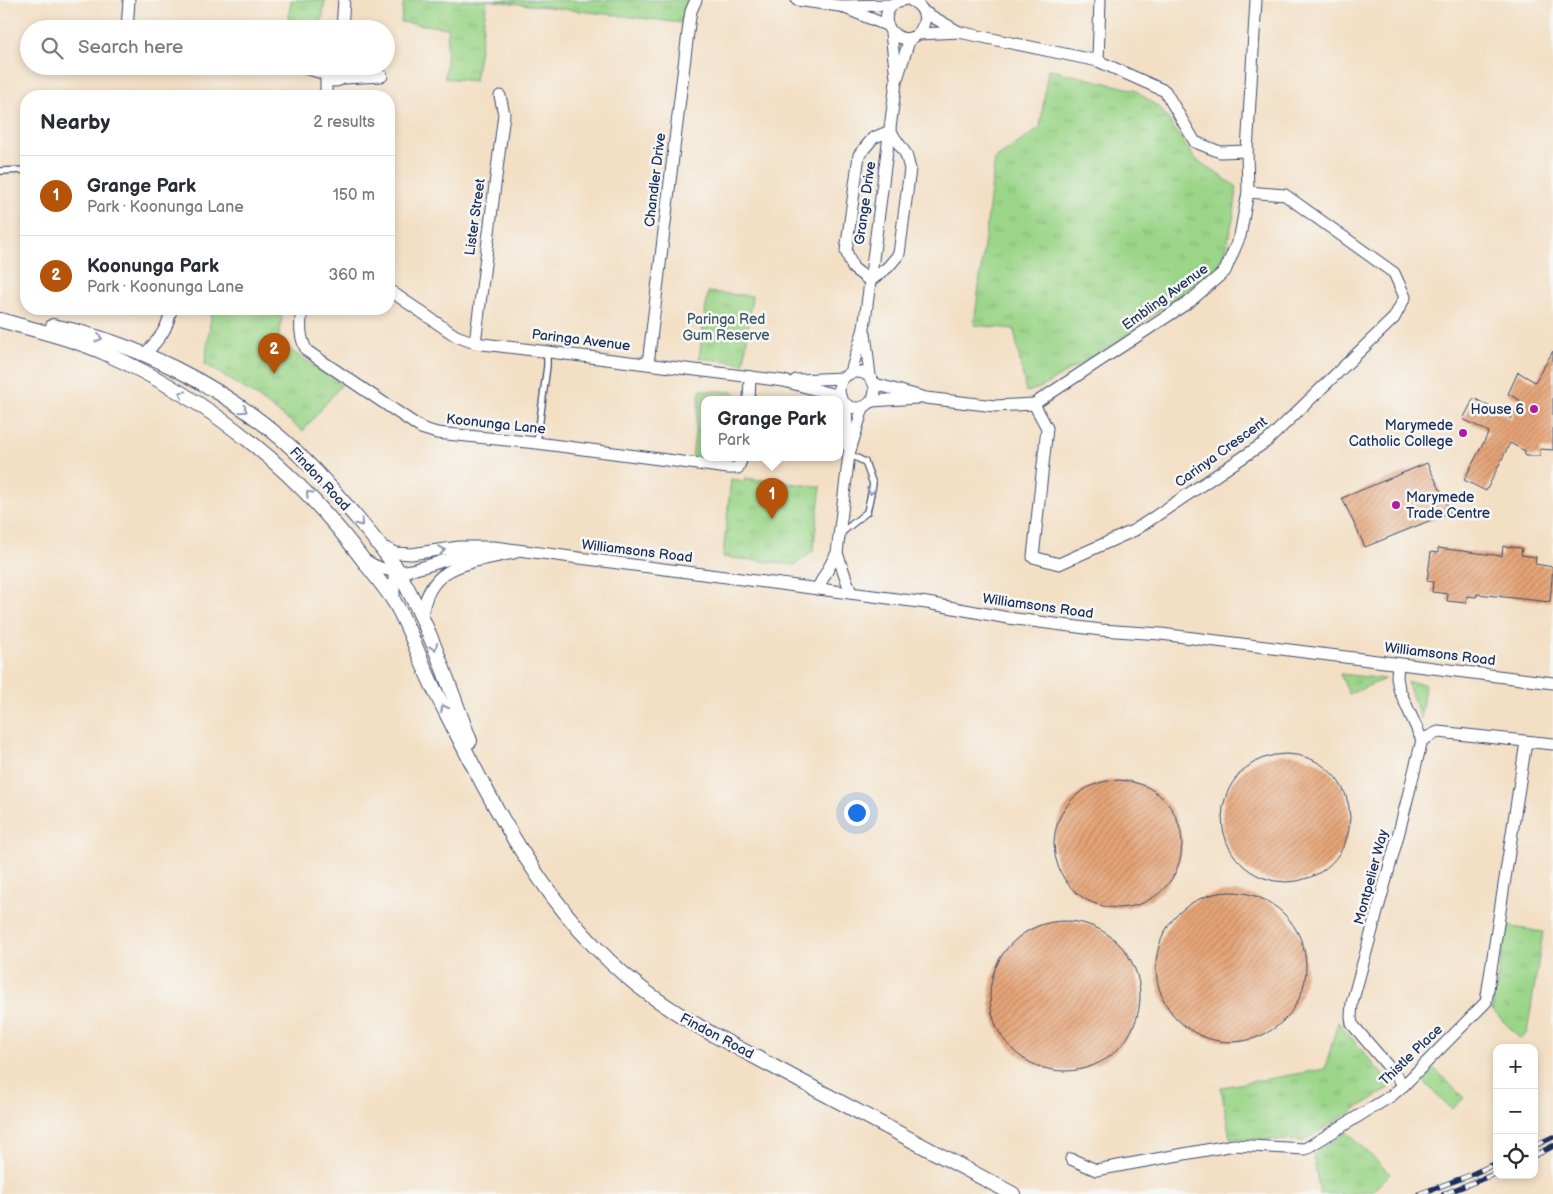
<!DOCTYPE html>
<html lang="en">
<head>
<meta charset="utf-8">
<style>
  body { margin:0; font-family:"Balsamiq Sans",sans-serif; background:#f7f7f7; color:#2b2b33 }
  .controls { position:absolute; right:15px; bottom:15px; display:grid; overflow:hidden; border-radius:10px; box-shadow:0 2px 8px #0003 }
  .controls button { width:45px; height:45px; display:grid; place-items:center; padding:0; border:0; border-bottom:1px solid #e1e1e2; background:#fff; color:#2b2b33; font:25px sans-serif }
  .you { position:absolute; left:856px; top:812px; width:18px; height:18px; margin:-12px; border:4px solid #fff; border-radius:50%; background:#1a73e8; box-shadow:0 0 0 8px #1a73e833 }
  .badge { display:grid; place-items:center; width:32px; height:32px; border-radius:50%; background:#b45309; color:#fff; font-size:16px; font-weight:700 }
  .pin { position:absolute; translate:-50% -41px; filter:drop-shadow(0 1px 2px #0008) }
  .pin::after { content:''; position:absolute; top:26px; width:18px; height:15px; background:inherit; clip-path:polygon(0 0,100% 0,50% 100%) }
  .popup { position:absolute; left:701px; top:396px; width:142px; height:65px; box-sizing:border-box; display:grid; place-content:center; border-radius:10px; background:#fff; filter:drop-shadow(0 1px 4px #0005); font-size:16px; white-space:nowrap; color:#7c7c81 }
  .popup b { font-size:19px; color:#2b2b33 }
  .popup::after { content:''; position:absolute; left:50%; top:100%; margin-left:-10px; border:10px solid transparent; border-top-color:#fff }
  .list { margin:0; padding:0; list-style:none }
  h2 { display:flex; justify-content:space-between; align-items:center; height:65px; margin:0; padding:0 20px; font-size:21px }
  h2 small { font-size:16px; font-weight:400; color:#7c7c81 }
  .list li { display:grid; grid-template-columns:32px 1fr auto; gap:15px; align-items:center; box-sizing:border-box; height:80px; padding:0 20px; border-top:1px solid #e1e1e2 }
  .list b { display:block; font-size:19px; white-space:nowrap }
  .list p { margin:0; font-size:16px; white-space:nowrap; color:#7c7c81 }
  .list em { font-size:16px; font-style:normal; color:#7c7c81 }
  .icon { flex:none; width:28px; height:28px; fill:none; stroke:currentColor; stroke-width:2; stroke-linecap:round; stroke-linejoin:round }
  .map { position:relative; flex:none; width:1553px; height:1194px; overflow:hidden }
  .search { position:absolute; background:#fff; box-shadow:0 2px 8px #0003; left:20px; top:20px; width:375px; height:55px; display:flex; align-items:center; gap:12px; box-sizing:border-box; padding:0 18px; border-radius:28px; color:#7c7c81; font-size:19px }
  .panel { position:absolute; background:#fff; box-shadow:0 2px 8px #0003; left:20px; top:90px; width:375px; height:225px; border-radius:20px }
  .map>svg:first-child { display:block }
  .park { fill:url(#park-tufts); stroke:#5b8273 }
  .building { fill:url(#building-hatch) }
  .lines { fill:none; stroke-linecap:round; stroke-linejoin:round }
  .service-casing { stroke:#3b496d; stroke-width:8 }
  .minor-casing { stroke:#3b496d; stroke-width:13 }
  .tertiary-casing { stroke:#3b496d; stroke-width:16 }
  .service { stroke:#fff; stroke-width:5.5 }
  .minor { stroke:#fff; stroke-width:11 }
  .tertiary { stroke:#fff; stroke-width:14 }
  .rail-casing { stroke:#1b2f5e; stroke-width:5.5 }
  .rail { stroke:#f6f6f2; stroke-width:4; stroke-dasharray:11; stroke-linecap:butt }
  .oneway { stroke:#8d97ae }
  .poi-dot { fill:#b5179e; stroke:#f6f6f2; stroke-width:2 }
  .labels { text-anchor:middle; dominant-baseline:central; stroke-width:5; stroke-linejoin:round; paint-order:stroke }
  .street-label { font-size:14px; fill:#1b2f5e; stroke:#f6f6f2 }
  .park-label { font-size:14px; fill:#3b5868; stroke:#f6f6f2 }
  .poi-label { font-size:14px; fill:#1b2f5e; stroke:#f6f6f2; text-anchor:end }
</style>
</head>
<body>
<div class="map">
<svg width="1553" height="1194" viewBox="0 0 1553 1194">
  <defs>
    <pattern id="park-tufts" width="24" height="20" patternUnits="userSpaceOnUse" patternTransform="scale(1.25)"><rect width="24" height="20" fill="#9bd588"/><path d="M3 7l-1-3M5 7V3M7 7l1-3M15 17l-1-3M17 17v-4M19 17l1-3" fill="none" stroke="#85b778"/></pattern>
    <pattern id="building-hatch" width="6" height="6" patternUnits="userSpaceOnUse" patternTransform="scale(1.25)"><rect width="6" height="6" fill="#e6a477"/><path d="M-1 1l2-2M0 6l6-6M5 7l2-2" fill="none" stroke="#ba8665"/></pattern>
  </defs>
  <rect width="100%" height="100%" fill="#f6f6f2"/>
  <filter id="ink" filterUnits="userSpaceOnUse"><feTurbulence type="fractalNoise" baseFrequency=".02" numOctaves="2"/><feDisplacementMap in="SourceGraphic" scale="10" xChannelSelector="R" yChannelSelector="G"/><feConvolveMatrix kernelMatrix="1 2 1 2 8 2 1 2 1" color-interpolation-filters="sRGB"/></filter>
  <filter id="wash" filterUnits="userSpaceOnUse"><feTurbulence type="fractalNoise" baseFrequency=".0096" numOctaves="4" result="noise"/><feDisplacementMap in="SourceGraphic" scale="20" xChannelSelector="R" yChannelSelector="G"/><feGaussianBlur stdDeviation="1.12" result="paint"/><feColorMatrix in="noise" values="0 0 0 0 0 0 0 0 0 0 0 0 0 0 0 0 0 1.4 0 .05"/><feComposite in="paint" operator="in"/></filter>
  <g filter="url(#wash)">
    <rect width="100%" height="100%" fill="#f3dfc4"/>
    <g class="park">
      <path d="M291,0H325L321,29H287Z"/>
      <path d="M404,0H687L682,23L487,0L475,81L445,78L448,28L401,22Z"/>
      <path d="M1048,69L1135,90L1161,109L1195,159L1237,187L1234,214L1224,258L1216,268L1118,341L1040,388L1026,392L1014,329L974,325L995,159L1040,128Z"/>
      <path d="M708,292L752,296L744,363L699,358Z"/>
      <path d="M212,309H233L282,316L278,342L342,384L303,431L256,396L205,364Z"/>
      <path d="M700,390L734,392L740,400H704V458H732L726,463L692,459Z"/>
      <path d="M745,478L821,487L813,551L795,565L723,557L731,479L745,481Z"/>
      <path d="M1340,674L1385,679L1349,694Z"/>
      <path d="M1407,682L1425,684L1421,719Z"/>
      <path d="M1507,926L1543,932L1527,1033L1520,1040L1516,1034L1492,1010Z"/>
      <path d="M1338,1022L1391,1085L1387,1090L1303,1141L1230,1138L1221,1087L1325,1069Z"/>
      <path d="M1435,1069L1464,1098L1452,1109L1421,1079Z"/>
      <path d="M1347,1132L1390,1174L1374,1190L1347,1194H1320L1313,1154Z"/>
    </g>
    <g id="blocks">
      <g class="building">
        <path d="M1553,351V450L1540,449V456H1525V451L1510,443L1486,491L1464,480L1489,432L1463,419L1474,398L1511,419L1520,400L1508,394L1518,372L1535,382Z"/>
        <path d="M1427,463L1451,512L1365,547L1342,498Z"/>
        <path d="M1503,546L1522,548L1521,555L1536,557L1535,564L1553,567L1550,602L1477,594L1476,597L1467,596L1466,603L1447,601L1448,594L1432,592L1433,582L1427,581L1431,552L1438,553V548L1502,556Z"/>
        <circle cx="1286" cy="818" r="64"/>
        <circle cx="1118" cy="844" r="64"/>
        <circle cx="1231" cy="967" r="75"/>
        <circle cx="1065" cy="996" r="75"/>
      </g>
    </g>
  </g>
  <g filter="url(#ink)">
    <use href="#blocks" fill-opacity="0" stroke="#3b496d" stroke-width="1"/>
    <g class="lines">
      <defs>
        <g id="service">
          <path d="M0,171L26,170"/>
          <path d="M537,443L547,366V352"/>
          <path d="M840,534L867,512L873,484L865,462L849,454"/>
        </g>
        <g id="minor">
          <path d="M797,0L839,6L891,5"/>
          <path d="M903,0C895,1 891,5 888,11C879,30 907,50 920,31C929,18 924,6 910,0"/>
          <path d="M845,8L886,25"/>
          <path d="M924,12L959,32"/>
          <path d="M127,29L129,0"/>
          <path d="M342,29L344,0"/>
          <path d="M891,33L896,78"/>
          <path d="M918,34L959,32L1098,61L1165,91L1195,142L1220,152L1247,151"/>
          <path d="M1098,61L1100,0"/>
          <path d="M297,66L322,73"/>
          <path d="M321,66C323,87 348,85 347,66"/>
          <path d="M354,66L376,73"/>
          <path d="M344,78L382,76"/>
          <path d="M326,79V96"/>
          <path d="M890,131L906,154L910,169L899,254L888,267L870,281L853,268L846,251L859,155L873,138Z"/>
          <path d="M389,290L456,336L475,343L784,381L839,396"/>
          <path d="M302,309C300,324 299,337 307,351L421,428L437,433L537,443L728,468H738L742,458"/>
          <path d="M865,333L870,376"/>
          <path d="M475,343L504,114L500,96"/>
          <path d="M144,355C158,340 168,330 171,309"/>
          <path d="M648,364L689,24L691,11L696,0"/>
          <circle cx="857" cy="390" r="18"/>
          <path d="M851,372L864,328L896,82L910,38"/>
          <path d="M796,380L843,378"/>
          <path d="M875,384L926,398L995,406L1034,404L1189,302L1225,271L1240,236L1248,192L1247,151L1256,0"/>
          <path d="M749,400L750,377"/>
          <path d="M872,401L917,398"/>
          <path d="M1034,404L1047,428L1033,557L1059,564L1135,530L1267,441L1394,318L1405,297L1394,273L1285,195L1248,192"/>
          <path d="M846,405L848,447"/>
          <path d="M381,546L396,553L411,554L459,547H494L927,603L1008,618L1101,630L1161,634L1553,683"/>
          <path d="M837,553L851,593"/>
          <path d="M365,560C399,583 422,565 457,557C467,555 478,555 489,554"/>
          <path d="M817,589L837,553L849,454L863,408"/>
          <path d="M394,601V576L397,566"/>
          <path d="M422,617C428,563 470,563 514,553"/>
          <path d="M1398,664L1397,677L1399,689L1422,740L1399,832L1352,1003L1351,1017L1352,1024L1404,1085"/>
          <path d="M1422,740L1438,732L1553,744"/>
          <path d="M1071,1159L1096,1170L1234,1145L1305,1149L1391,1096L1404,1085L1486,1002L1526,742"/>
        </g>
        <g id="tertiary">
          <path d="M0,320C35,330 71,338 105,353C211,401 295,468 364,561C374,575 386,588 395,603C411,630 420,661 434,689C488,795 542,910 637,985C661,1004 686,1019 712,1034L1013,1194"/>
          <path d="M53,326C134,342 220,385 282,439C307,461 329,485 350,510C367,530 386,551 399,573C430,626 448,684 470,741"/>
        </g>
      </defs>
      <use href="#service" class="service-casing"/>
      <use href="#minor" class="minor-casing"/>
      <use href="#tertiary" class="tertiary-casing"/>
      <use href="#service" class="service"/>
      <use href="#minor" class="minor"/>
      <use href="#tertiary" class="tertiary"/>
      <defs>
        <g id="rail">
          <path d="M1534,1146L1553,1137"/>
          <path d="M1534,1156L1553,1146"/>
          <path d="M1419,1194L1468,1176L1497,1163"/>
          <path d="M1444,1194L1497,1173"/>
        </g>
      </defs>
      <use href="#rail" class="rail-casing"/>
      <use href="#rail" class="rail"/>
    </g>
    <defs><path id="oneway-chevron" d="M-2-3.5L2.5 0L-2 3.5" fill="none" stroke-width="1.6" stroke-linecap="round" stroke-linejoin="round" transform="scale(1.25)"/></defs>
    <g class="oneway">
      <use href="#oneway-chevron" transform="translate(99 338) rotate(17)"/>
      <use href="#oneway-chevron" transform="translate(182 394) rotate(-151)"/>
      <use href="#oneway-chevron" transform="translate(244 410) rotate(35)"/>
      <use href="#oneway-chevron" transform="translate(871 491) rotate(100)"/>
      <use href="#oneway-chevron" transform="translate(309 494) rotate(-135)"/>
      <use href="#oneway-chevron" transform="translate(360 523) rotate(51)"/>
      <use href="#oneway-chevron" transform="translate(442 550) rotate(-9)"/>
      <use href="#oneway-chevron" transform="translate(434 647) rotate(68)"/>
      <use href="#oneway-chevron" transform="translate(444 708) rotate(-117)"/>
    </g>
  </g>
  <g class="poi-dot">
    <circle cx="1534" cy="409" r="5"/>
    <circle cx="1463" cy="433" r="5"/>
    <circle cx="1396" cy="505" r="5"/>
  </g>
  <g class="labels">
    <g class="street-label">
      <text transform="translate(655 180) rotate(-83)">Chandler Drive</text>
      <text transform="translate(865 203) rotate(-82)">Grange Drive</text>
      <text transform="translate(475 217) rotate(-82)">Lister Street</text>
      <text transform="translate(1165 297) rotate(-36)">Embling Avenue</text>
      <text transform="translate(581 340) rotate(7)">Paringa Avenue</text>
      <text transform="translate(496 424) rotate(6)">Koonunga Lane</text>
      <text transform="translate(1221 452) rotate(-36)">Carinya Crescent</text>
      <text transform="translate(320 479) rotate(47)">Findon Road</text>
      <text transform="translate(637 551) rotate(7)">Williamsons Road</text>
      <text transform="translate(1038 606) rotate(8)">Williamsons Road</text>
      <text transform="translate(1440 654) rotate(7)">Williamsons Road</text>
      <text transform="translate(1371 877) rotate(-75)">Montpelier Way</text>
      <text transform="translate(717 1036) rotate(28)">Findon Road</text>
      <text transform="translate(1411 1055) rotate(-44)">Thistle Place</text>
    </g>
    <g class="park-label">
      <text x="726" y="319">Paringa Red<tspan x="726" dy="16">Gum Reserve</tspan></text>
    </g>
    <g class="poi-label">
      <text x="1524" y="409">House 6</text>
      <text x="1453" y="425">Marymede<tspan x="1453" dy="16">Catholic College</tspan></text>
      <text x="1406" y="497" text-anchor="start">Marymede<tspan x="1406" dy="16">Trade Centre</tspan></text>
    </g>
  </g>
</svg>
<div class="controls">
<button>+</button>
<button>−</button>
<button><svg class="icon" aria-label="locate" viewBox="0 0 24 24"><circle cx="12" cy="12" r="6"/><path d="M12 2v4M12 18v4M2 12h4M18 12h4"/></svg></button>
</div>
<div class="you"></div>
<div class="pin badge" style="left:772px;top:519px">1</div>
<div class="popup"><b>Grange Park</b>Park</div>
<div class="pin badge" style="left:274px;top:374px">2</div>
<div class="search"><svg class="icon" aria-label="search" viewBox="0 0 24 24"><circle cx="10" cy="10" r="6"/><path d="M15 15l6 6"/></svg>Search here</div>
<section class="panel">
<h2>Nearby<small>2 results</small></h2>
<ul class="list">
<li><span class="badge">1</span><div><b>Grange Park</b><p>Park · Koonunga Lane</p></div><em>150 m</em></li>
<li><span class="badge">2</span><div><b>Koonunga Park</b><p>Park · Koonunga Lane</p></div><em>360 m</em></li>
</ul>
</section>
</div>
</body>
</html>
